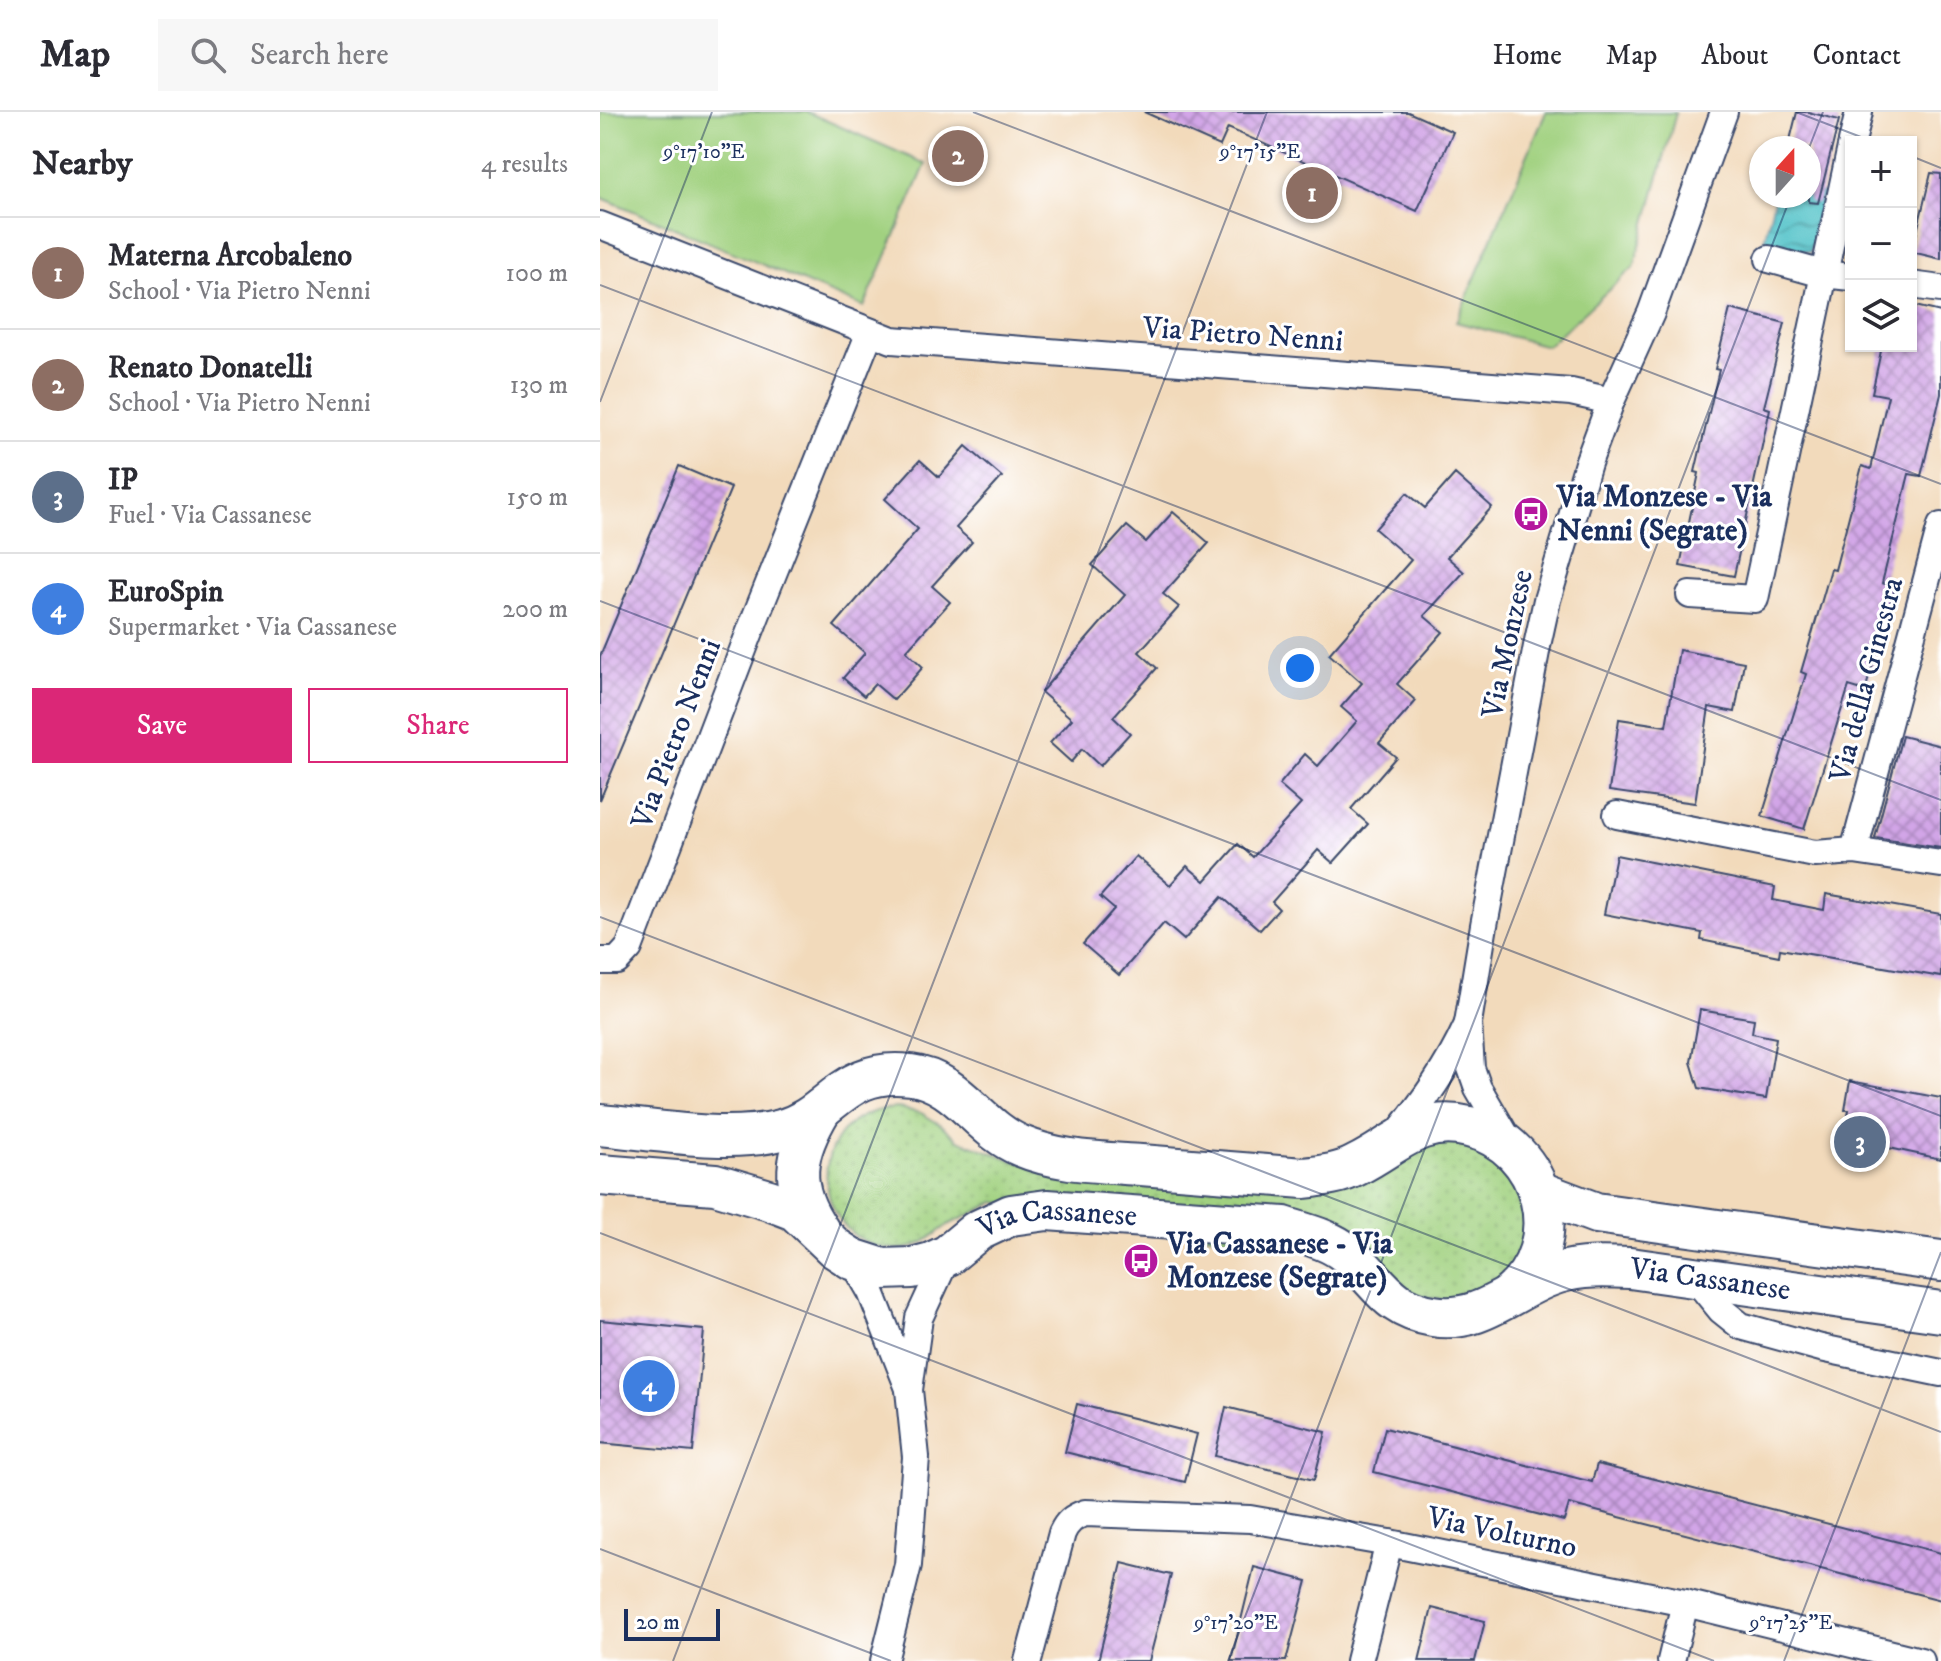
<!DOCTYPE html>
<html lang="en">
<head>
<meta charset="utf-8">
<style>
  body { margin:0; font-family:"IM FELL DW Pica",serif; background:#f7f7f7; color:#2b2b33 }
  .controls { position:absolute; right:24px; top:24px; display:grid; overflow:hidden; border-radius:0px; box-shadow:0 2px 6px #0004 }
  .controls button { width:72px; height:72px; display:grid; place-items:center; padding:0; border:0; border-bottom:2px solid #e1e1e2; background:#fff; color:#2b2b33; font:40px sans-serif }
  .compass { position:absolute; left:1149px; top:24px; width:72px; height:72px; border-radius:50%; background:#fff; box-shadow:0 2px 6px #0004; rotate:21deg }
  .scale { position:absolute; left:24px; bottom:20px; width:96px; box-sizing:border-box; padding-left:8px; border:4px solid #1b2f5e; border-top:0; font-size:22px; line-height:28px; white-space:nowrap; color:#1b2f5e; -webkit-text-stroke:6px #fff; paint-order:stroke }
  .you { position:absolute; left:700px; top:556px; width:28px; height:28px; margin:-20px; border:6px solid #fff; border-radius:50%; background:#1a73e8; box-shadow:0 0 0 12px #1a73e833 }
  .badge { display:grid; place-items:center; width:52px; height:52px; border-radius:50%; background:#db2777; color:#fff; font-size:26px; font-weight:700 }
  .pin { position:absolute; translate:-50% -50%; border:4px solid #fff; box-shadow:0 2px 8px #0006 }
  .list { margin:0; padding:0; list-style:none }
  h2 { display:flex; justify-content:space-between; align-items:center; height:104px; margin:0; padding:0 32px; font-size:34px }
  h2 small { font-size:26px; font-weight:400; color:#7c7c81 }
  .list li { display:grid; grid-template-columns:52px 1fr auto; gap:24px; align-items:center; box-sizing:border-box; height:112px; padding:0 32px; border-top:2px solid #e1e1e2 }
  .list b { display:block; font-size:30px; white-space:nowrap }
  .list p { margin:0; font-size:26px; white-space:nowrap; color:#7c7c81 }
  .list em { font-size:26px; font-style:normal; color:#7c7c81 }
  .actions { display:flex; gap:16px; padding:24px 32px }
  .actions a { flex:1; padding:18px 0; border:2px solid #db2777; border-radius:0px; text-align:center; font-size:28px; color:#db2777 }
  .actions .main { background:#db2777; color:#fff }
  .icon { flex:none; width:44px; height:44px; fill:none; stroke:currentColor; stroke-width:2; stroke-linecap:round; stroke-linejoin:round }
  .map { position:relative; flex:none; width:1341px; height:1549px; overflow:hidden }
  header { display:flex; align-items:center; gap:48px; box-sizing:border-box; height:112px; padding:0 40px; background:#fff; border-bottom:2px solid #e1e1e2 }
  header strong { font-size:38px }
  nav { display:flex; gap:44px; margin-inline-start:auto; font-size:28px }
  .search { width:560px; height:72px; background:#f7f7f7; display:flex; align-items:center; gap:20px; box-sizing:border-box; padding:0 28px; border-radius:0px; color:#7c7c81; font-size:30px }
  main { display:flex }
  aside { flex:1; background:#fff }
  .map>svg:first-child { display:block }
  .grass { fill:url(#grass-dots); stroke:#5e806f; stroke-width:2 }
  .park { fill:#a1d180; stroke:#5e806f; stroke-width:2 }
  .water { fill:url(#water-waves); stroke:#387a94; stroke-width:2 }
  .building { fill:url(#building-cross-hatch) }
  .lines { fill:none; stroke-linecap:round; stroke-linejoin:round }
  .street-casing { stroke:#3b496c; stroke-width:30 }
  .primary-casing { stroke:#3b496c; stroke-width:44 }
  .street { stroke:#fff; stroke-width:26 }
  .primary { stroke:#fff; stroke-width:40 }
  .ticks { fill:none; stroke:#1b2f5e; stroke-width:2; stroke-opacity:0.45 }
  .labels { text-anchor:middle; dominant-baseline:central; stroke-width:6; stroke-linejoin:round; paint-order:stroke }
  .street-label { font-size:30px; fill:#1b2f5e; stroke:#fff }
  .poi-label { font-size:30px; font-weight:bold; fill:#1b2f5e; stroke:#fff; text-anchor:start }
  .ticks-label { font-size:20px; text-anchor:middle; fill:#1b2f5e; stroke:#fff; stroke-width:6; stroke-linejoin:round; paint-order:stroke }
</style>
</head>
<body>
<header>
<strong>Map</strong>
<div class="search"><svg class="icon" aria-label="search" viewBox="0 0 24 24"><circle cx="10" cy="10" r="6"/><path d="M15 15l6 6"/></svg>Search here</div>
<nav><a>Home</a><a>Map</a><a>About</a><a>Contact</a></nav>
</header>
<main>
<aside>
<h2>Nearby<small>4 results</small></h2>
<ul class="list">
<li><span class="badge" style="background:#8d6e63">1</span><div><b>Materna Arcobaleno</b><p>School · Via Pietro Nenni</p></div><em>100 m</em></li>
<li><span class="badge" style="background:#8d6e63">2</span><div><b>Renato Donatelli</b><p>School · Via Pietro Nenni</p></div><em>130 m</em></li>
<li><span class="badge" style="background:#5c6f8a">3</span><div><b>IP</b><p>Fuel · Via Cassanese</p></div><em>150 m</em></li>
<li><span class="badge" style="background:#3f7fe0">4</span><div><b>EuroSpin</b><p>Supermarket · Via Cassanese</p></div><em>200 m</em></li>
</ul>
<div class="actions"><a class="main">Save</a><a>Share</a></div>
</aside>
<div class="map">
<svg width="1341" height="1549" viewBox="0 0 1341 1549">
  <defs>
    <pattern id="grass-dots" width="8" height="8" patternUnits="userSpaceOnUse" patternTransform="scale(2)"><rect width="8" height="8" fill="#a1d180"/><path d="M2 2h.1M6 6h.1" fill="none" stroke="#8ab471" stroke-width="1.8" stroke-linecap="round"/></pattern>
    <pattern id="water-waves" width="16" height="10" patternUnits="userSpaceOnUse" patternTransform="scale(2)"><rect width="16" height="10" fill="#56c4ca"/><path d="M0 5q4-4 8 0t8 0" fill="none" stroke="#46a0a7"/></pattern>
    <pattern id="building-cross-hatch" width="8" height="8" patternUnits="userSpaceOnUse" patternTransform="scale(2)"><rect width="8" height="8" fill="#d2a5e7"/><path d="M0 0l8 8M0 8l8-8" fill="none" stroke="#aa87be"/></pattern>
  </defs>
  <rect width="100%" height="100%" fill="#fff"/>
  <filter id="ink" filterUnits="userSpaceOnUse"><feTurbulence type="fractalNoise" baseFrequency=".0125" numOctaves="2"/><feDisplacementMap in="SourceGraphic" scale="16" xChannelSelector="R" yChannelSelector="G"/><feConvolveMatrix kernelMatrix="1 2 1 2 8 2 1 2 1" color-interpolation-filters="sRGB"/></filter>
  <filter id="wash" filterUnits="userSpaceOnUse"><feTurbulence type="fractalNoise" baseFrequency=".006" numOctaves="4" result="noise"/><feDisplacementMap in="SourceGraphic" scale="32" xChannelSelector="R" yChannelSelector="G"/><feGaussianBlur stdDeviation="1.8" result="paint"/><feColorMatrix in="noise" values="0 0 0 0 0 0 0 0 0 0 0 0 0 0 0 0 0 1.4 0 .05"/><feComposite in="paint" operator="in"/></filter>
  <g filter="url(#wash)">
    <rect width="100%" height="100%" fill="#f2dabb"/>
    <path class="grass" d="M298,996L321,1001L341,1013L358,1028L417,1050L569,1063L813,1037L852,1030L876,1036L906,1058L925,1095L923,1132L903,1167L855,1190L811,1182L776,1149L395,1090C380,1098 365,1105 350,1112C336,1120 325,1133 308,1136C224,1149 193,1027 273,1000C281,997 290,997 298,996Z"/>
    <g class="park">
      <path d="M0,0H207L326,52L264,195L0,85Z"/>
      <path d="M946,0L1076,1L1034,155L947,234L856,210Z"/>
    </g>
    <path class="water" d="M1209,78L1224,82L1210,140L1164,129L1175,84H1209Z"/>
    <g id="blocks">
      <g class="building">
        <path d="M544,0H808L853,20L817,99L628,16L620,34Z"/>
        <path d="M1197,0H1208L1239,8L1218,91L1209,90V36H1188Z"/>
        <path d="M1331,61L1341,62V147L1312,140Z"/>
        <path d="M1311,193L1341,200V282L1321,364L1309,362L1282,471L1295,475L1265,579L1249,574L1204,717L1162,704L1206,562L1201,560L1231,457L1235,458L1262,354L1271,357L1288,284L1272,281L1282,234H1311Z"/>
        <path d="M1130,197L1185,211L1164,295L1170,297L1134,464L1080,454L1099,361L1095,360L1119,258L1115,257Z"/>
        <path d="M366,334L402,365L356,416L372,430L332,474L350,490L306,539L323,555L294,588L275,572L264,584L243,566L265,541L234,514L318,417L285,387L320,348L339,365Z"/>
        <path d="M79,354L131,376L0,688V544Z"/>
        <path d="M855,362L892,395L847,445L864,460L824,504L843,520L797,572L816,589L779,631L796,645L751,697L768,712L733,751L718,738L672,790L679,797L660,818L622,785L584,828L564,811L519,863L483,832L514,797L500,785L536,744L570,773L587,754L605,769L638,732L653,745L701,692L679,673L705,642L718,654L757,609L741,595L762,571L729,542L811,448L775,417L807,381L825,396Z"/>
        <path d="M573,400L609,431L563,482L579,495L539,540L557,556L513,605L530,621L500,654L482,637L471,650L450,631L472,607L441,580L525,483L492,453L527,414L546,430Z"/>
        <path d="M1079,538L1144,550L1135,600L1109,595L1095,691L1009,679L1019,607L1066,614Z"/>
        <path d="M1302,624L1341,634V736L1275,726Z"/>
        <path d="M1016,743L1175,775L1173,788L1224,798L1226,782L1341,802V865L1180,837L1179,844L1154,839L1101,828L1102,821L1004,802Z"/>
        <path d="M1100,898L1154,907L1152,921L1176,926L1166,987L1099,976L1091,950Z"/>
        <path d="M1250,969L1341,986V1047L1275,1033L1272,1049L1241,1044L1249,998H1245Z"/>
        <path d="M0,1208L104,1218L93,1340L0,1331Z"/>
        <path d="M477,1292L597,1322L585,1370L465,1340Z"/>
        <path d="M626,1295L726,1320L714,1368L615,1344Z"/>
        <path d="M785,1316L992,1370L997,1352L1341,1441V1488L969,1392L964,1409L774,1360Z"/>
        <path d="M522,1451L571,1463L549,1549H498Z"/>
        <path d="M654,1455L707,1469L686,1549H631Z"/>
        <path d="M832,1496L885,1509L875,1549H819Z"/>
      </g>
    </g>
  </g>
  <g filter="url(#ink)">
    <use href="#blocks" fill-opacity="0" stroke="#3b496c" stroke-width="2"/>
    <g class="lines">
      <defs>
        <g id="street">
          <path d="M1252,30L1259,0"/>
          <path d="M0,113L292,228L971,280L1011,289"/>
          <path d="M1169,147L1223,162L1251,165"/>
          <path d="M1311,173L1341,177"/>
          <path d="M1090,483L1155,487L1251,35"/>
          <path d="M1017,703L1215,742L1254,739L1341,752"/>
          <path d="M1254,739L1341,414"/>
          <path d="M0,849H17L29,836L156,504L270,220"/>
          <path d="M795,1025C823,990 848,956 867,914"/>
          <path d="M912,1034L878,976L871,956L868,911L884,813L938,529L947,488L988,351L1011,289L1051,201L1124,0"/>
          <path d="M252,1147L271,1180L308,1274"/>
          <path d="M1094,1165L1121,1198L1141,1214L1221,1236L1341,1261"/>
          <path d="M284,1549L308,1453L316,1345L309,1278L319,1206L348,1143"/>
          <path d="M428,1549L462,1421C467,1410 473,1405 485,1401L650,1407L789,1431L1085,1491L1321,1549"/>
          <path d="M759,1549L789,1431"/>
          <path d="M1071,1549L1085,1491"/>
        </g>
        <g id="primary">
          <path d="M0,1013C56,1018 128,1032 181,1018C233,1004 242,954 311,963C359,969 379,1017 421,1034C459,1050 501,1050 541,1053C595,1057 650,1062 704,1066C722,1064 741,1062 757,1053C797,1033 819,1003 869,1015C945,1033 970,1133 910,1183"/>
          <path id="s1" d="M0,1063L115,1072L169,1088L195,1098L235,1136L252,1147L283,1157L312,1156L331,1151L348,1143L377,1119L411,1103L447,1098L684,1115C705,1122 729,1127 746,1141C779,1167 785,1196 833,1204C882,1213 914,1174 958,1161C982,1154 1005,1155 1030,1156L1341,1200"/>
          <path d="M940,1080L996,1101L1341,1149"/>
          <path d="M219,1119C188,1074 194,1042 221,997"/>
        </g>
      </defs>
      <use href="#street" class="street-casing"/>
      <use href="#primary" class="primary-casing"/>
      <use href="#street" class="street"/>
      <use href="#primary" class="primary"/>
    </g>
  </g>
  <path class="ticks" d="M373,0L1341,372M1196,0L1274,30M1209,36L1223,0M1311,44L1341,56M0,173L1341,688M0,290L112,0M0,489L1341,1004M0,805L1341,1320M0,1121L1114,1549M0,1437L291,1549M73,1549L667,0M628,1549L1191,84M1184,1549L1341,1140"/>
  <defs>
    <symbol id="bus-disc" viewBox="-11 -11 22 22"><circle r="9.5" fill="#b5179e" stroke="#fff"/><path d="M-5-6H5V4H4V6H2V4H-2V6H-4V4H-5ZM-3.5-4V0h7V-4ZM-3.5 1.2v1.5H-2V1.2ZM2 1.2v1.5H3.5V1.2Z" fill="#fff"/></symbol>
  </defs>
  <g fill-rule="evenodd">
    <use href="#bus-disc" x="911" y="382" width="40" height="40"/>
    <use href="#bus-disc" x="521" y="1129" width="40" height="40"/>
  </g>
  <g class="labels">
    <g class="street-label">
      <text transform="translate(643 223) rotate(4)">Via Pietro Nenni</text>
      <text transform="translate(908 532) rotate(-78)">Via Monzese</text>
      <text transform="translate(1267 568) rotate(-75)">Via della Ginestra</text>
      <text transform="translate(77 622) rotate(-69)">Via Pietro Nenni</text>
      <text stroke="none"><textPath href="#s1" startOffset="496">Via Cassanese</textPath></text>
      <text stroke="none"><textPath href="#s1" startOffset="1190">Via Cassanese</textPath></text>
      <text transform="translate(902 1421) rotate(12)">Via Volturno</text>
    </g>
    <g class="poi-label">
      <text x="957" y="385">Via Monzese - Via<tspan x="957" dy="34">Nenni (Segrate)</tspan></text>
      <text x="567" y="1132">Via Cassanese - Via<tspan x="567" dy="34">Monzese (Segrate)</tspan></text>
    </g>
  </g>
  <g class="ticks-label">
    <text x="104" y="46">9°17'10"E</text>
    <text x="660" y="46">9°17'15"E</text>
    <text x="636" y="1517">9°17'20"E</text>
    <text x="1191" y="1517">9°17'25"E</text>
  </g>
</svg>
<div class="controls">
<button>+</button>
<button>−</button>
<button><svg class="icon" aria-label="layers" viewBox="0 0 24 24"><path d="M12 4l9 5-9 5-9-5zM3 14l9 5 9-5"/></svg></button>
</div>
<svg class="compass" viewBox="-18 -18 36 36"><path d="M0-13l5 13h-10z" fill="#e53935"/><path d="M0 13l5-13h-10z" fill="#7c7c81"/></svg>
<div class="scale">20 m</div>
<div class="you"></div>
<div class="pin badge" style="left:712px;top:81px;background:#8d6e63">1</div>
<div class="pin badge" style="left:358px;top:44px;background:#8d6e63">2</div>
<div class="pin badge" style="left:1260px;top:1030px;background:#5c6f8a">3</div>
<div class="pin badge" style="left:49px;top:1274px;background:#3f7fe0">4</div>
</div>
</main>
</body>
</html>
